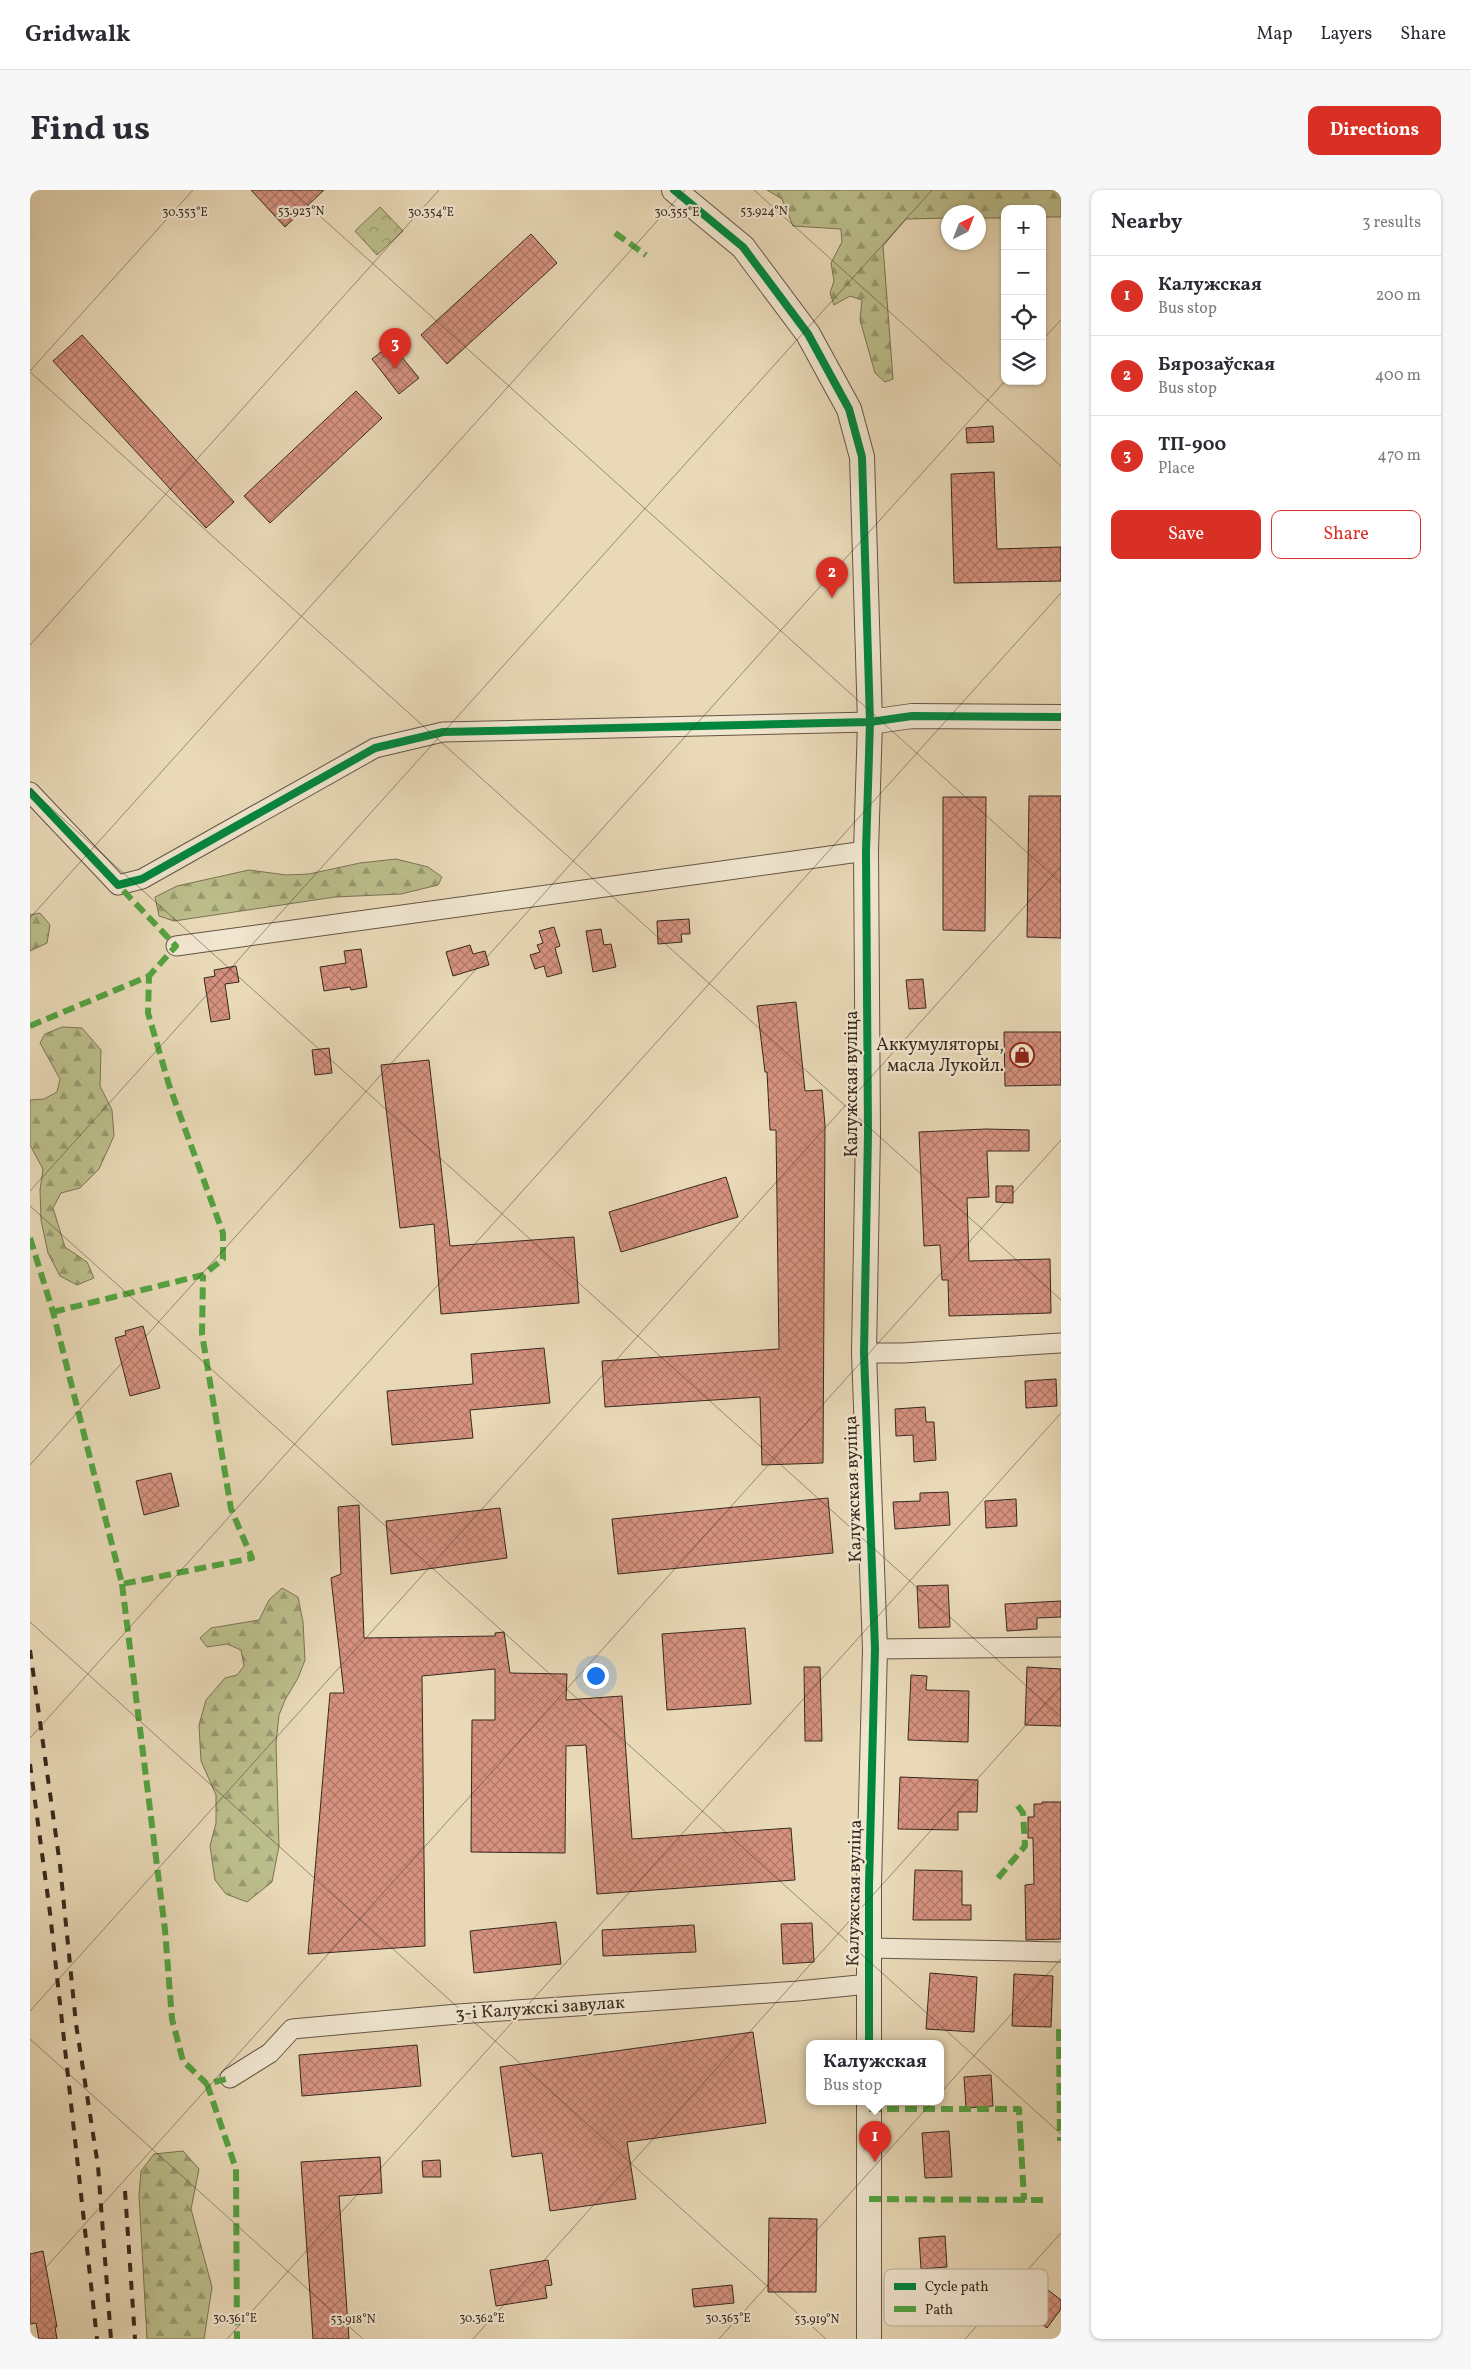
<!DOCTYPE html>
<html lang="en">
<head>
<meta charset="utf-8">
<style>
  body { margin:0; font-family:Vollkorn,serif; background:#f7f7f7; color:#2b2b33 }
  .controls { position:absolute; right:15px; top:15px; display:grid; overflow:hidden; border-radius:10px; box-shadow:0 1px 4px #0004 }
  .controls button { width:45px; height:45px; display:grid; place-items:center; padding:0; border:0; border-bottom:1px solid #e1e1e2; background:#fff; color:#2b2b33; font:25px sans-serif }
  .compass { position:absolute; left:911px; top:15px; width:45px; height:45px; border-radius:50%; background:#fff; box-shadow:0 1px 4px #0004; rotate:42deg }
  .you { position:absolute; left:565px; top:1485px; width:18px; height:18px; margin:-12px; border:4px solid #fff; border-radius:50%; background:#1a73e8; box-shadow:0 0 0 8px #1a73e833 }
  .badge { display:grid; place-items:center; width:32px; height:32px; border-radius:50%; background:#d93025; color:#fff; font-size:16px; font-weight:700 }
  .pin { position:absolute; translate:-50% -41px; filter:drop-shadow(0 1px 2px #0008) }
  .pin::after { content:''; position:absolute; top:26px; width:18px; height:15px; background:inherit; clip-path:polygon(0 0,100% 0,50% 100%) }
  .popup { position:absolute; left:776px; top:1850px; width:138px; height:65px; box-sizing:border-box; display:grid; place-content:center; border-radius:10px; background:#fff; filter:drop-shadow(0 1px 4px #0005); font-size:16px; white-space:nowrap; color:#7c7c81 }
  .popup b { font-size:19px; color:#2b2b33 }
  .popup::after { content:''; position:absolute; left:50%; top:100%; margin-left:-10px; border:10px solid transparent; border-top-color:#fff }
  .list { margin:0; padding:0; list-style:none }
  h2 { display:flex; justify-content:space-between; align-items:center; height:65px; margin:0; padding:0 20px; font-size:21px }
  h2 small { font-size:16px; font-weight:400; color:#7c7c81 }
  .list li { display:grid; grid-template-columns:32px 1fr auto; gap:15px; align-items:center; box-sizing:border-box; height:80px; padding:0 20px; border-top:1px solid #e1e1e2 }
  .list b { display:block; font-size:19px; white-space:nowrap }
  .list p { margin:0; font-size:16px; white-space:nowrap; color:#7c7c81 }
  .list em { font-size:16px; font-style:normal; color:#7c7c81 }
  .actions { display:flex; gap:10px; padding:15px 20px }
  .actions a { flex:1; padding:11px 0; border:1px solid #d93025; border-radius:10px; text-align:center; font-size:18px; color:#d93025 }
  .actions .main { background:#d93025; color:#fff }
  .icon { flex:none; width:28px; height:28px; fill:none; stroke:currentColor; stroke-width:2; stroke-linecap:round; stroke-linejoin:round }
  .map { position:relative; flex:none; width:1031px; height:2149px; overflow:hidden; border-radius:10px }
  header { display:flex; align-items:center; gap:30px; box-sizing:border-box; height:70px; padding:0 25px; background:#fff; border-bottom:1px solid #e1e1e2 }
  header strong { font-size:24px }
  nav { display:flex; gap:28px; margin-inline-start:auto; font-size:18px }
  .intro { display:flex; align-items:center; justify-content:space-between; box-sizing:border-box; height:120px; padding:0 30px }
  h1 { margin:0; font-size:35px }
  .button { padding:12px 22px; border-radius:10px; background:#d93025; color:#fff; font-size:18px; font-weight:700 }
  main { display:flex; gap:30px; padding:0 30px }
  aside { flex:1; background:#fff; border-radius:10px; box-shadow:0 1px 4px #0004 }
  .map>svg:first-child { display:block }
  .forest { fill:url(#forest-firs); stroke:#7a7455 }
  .park { fill:url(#park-crowns); stroke:#7a7455 }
  .building { fill:url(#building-cross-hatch); stroke:#38291f }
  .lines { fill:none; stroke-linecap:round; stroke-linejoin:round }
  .minor-casing { stroke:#645545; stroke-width:21 }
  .tertiary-casing { stroke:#645545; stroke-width:26 }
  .minor { stroke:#f1e6d0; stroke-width:19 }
  .tertiary { stroke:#f1e6d0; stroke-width:24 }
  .rail { stroke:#38291f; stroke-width:4; stroke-dasharray:9 9; stroke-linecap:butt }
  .quiet { stroke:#53a341; stroke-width:6; stroke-dasharray:12 6; stroke-linecap:butt }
  .cycleway-casing { stroke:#f1e6d0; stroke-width:11 }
  .cycleway { stroke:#00873e; stroke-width:8 }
  .ticks { fill:none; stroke:#38291f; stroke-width:1; stroke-opacity:0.45 }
  .labels { text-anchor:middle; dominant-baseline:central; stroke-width:4.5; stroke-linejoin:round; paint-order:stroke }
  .poi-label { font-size:18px; fill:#38291f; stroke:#f1e6d0; text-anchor:end }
  .street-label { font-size:18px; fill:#38291f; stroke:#f1e6d0 }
  .key { fill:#f1e6d0; stroke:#baad9b; stroke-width:1 }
  .key-label { font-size:14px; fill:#38291f }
  .ticks-label { font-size:12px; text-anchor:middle; fill:#38291f; stroke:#f1e6d0; stroke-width:4.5; stroke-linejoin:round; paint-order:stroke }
</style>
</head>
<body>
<header>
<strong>Gridwalk</strong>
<nav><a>Map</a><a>Layers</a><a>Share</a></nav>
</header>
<div class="intro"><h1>Find us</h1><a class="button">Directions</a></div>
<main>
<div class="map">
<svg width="1031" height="2149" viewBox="0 0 1031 2149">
  <defs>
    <pattern id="forest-firs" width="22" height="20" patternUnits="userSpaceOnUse" patternTransform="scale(1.25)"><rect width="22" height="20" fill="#bbbe8b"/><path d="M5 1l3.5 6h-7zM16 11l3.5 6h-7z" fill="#999a71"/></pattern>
    <pattern id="park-crowns" width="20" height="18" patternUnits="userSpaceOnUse" patternTransform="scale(1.25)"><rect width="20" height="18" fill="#bbbe8b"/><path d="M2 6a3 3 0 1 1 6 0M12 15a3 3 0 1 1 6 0" fill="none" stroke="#999a71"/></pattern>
    <pattern id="building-cross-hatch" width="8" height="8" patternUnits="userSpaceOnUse" patternTransform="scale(1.25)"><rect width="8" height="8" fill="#d6927f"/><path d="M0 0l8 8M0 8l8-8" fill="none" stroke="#af7767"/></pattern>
  </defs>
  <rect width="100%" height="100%" fill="#e9d9b7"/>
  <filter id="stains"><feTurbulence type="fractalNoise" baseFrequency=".004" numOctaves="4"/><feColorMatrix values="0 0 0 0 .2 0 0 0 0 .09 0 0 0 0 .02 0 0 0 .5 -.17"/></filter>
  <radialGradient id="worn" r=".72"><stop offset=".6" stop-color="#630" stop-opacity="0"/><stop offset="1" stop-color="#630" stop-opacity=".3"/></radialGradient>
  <g class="forest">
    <path d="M737,0H1031V27H1012V19H975V28H949L948,22H918V28L876,29L853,56L863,189L855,192L845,183L830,130L832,110L820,106L804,115L800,103L804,91L801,73L812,52L811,39L763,36L752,9Z"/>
    <path d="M366,669L398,677L412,687L408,695L371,704L305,707L144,731L129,726L125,707L147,696L219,680L256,685L279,684L330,673Z"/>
    <path d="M10,723L20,735L17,753L0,761V725Z"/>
    <path d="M32,837L52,838L71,860L70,896L82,920L84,946L69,979L50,998L31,1003L23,1018L35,1057L57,1072L64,1088L47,1095L30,1086L18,1063L11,1030L10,1000L13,979L0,955V910L14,909L27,902L30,889L10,853L15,844Z"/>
    <path d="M252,1398L268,1407L273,1432L275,1470L268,1488L255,1510L249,1525L246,1553L249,1656L242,1692L217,1712L196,1704L185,1690L180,1656L186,1633V1605L171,1571L169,1535L176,1510L195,1488L207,1485L214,1476L211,1460L197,1454L177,1457L170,1448L181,1438L229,1430L239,1410Z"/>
    <path d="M153,1961L169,1979L161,2019L182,2097L174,2149H117L109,2005L111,1981L124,1964Z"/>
  </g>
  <path class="park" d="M350,17L373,41L347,65L325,41Z"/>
  <g class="building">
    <path d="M221,0H294L255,37Z"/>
    <path d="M501,44L527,73L417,174L391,145Z"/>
    <path d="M52,145L204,312L176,338L23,171Z"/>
    <path d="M361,154L389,188L369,204L342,169Z"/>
    <path d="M326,201L352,228L240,333L214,306Z"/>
    <path d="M963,236L964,252L937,253L936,238Z"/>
    <path d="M964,282L967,359L1031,357V391L924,393L921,284Z"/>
    <path d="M999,606H1031V748L997,747Z"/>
    <path d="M913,607H956L955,741L913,740Z"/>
    <path d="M659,729L660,744H651L652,752L628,754L627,731Z"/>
    <path d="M524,737L530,756L525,758L532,783L517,787L514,776L505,779L500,765L510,762L507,755L513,753L509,741Z"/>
    <path d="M571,739L574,755L581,754L586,777L563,782L556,741Z"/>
    <path d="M440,755L443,764L455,761L459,775L423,786L416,762Z"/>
    <path d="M331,759L337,797L321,800L320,797L294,801L290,777L316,773L314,761Z"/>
    <path d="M206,776L209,792L195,794L200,829L181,832L174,788L185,786L184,780Z"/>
    <path d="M893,789L896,818L879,819L876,790Z"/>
    <path d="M766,812L775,901L792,900L795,935L793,1273L732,1275L730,1207L575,1217L572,1171L749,1159L746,940H740L737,882H735L727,816Z"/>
    <path d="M974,842H1031V895L975,896Z"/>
    <path d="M299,858L302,883L285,885L282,860Z"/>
    <path d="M399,870L420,1056L544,1047L549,1113L411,1124L404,1034L370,1038L351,875Z"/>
    <path d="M956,939L999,940V961H957L959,1007L937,1008L939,1071L1020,1069L1021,1123L919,1126L918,1090H912L910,1055L894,1056L889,942Z"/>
    <path d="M696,987L708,1027L591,1062L579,1022Z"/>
    <path d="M966,996H983V1013L966,1012Z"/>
    <path d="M113,1136L130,1198L100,1206L85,1148L96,1145L95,1141Z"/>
    <path d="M514,1158L520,1213L440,1220L443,1248L362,1255L357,1201L443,1194L441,1164Z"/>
    <path d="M1026,1189L1027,1216L996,1218L995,1191Z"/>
    <path d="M895,1217L896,1232H904L906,1270L884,1272L883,1245L866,1246L865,1219Z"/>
    <path d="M141,1283L149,1316L114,1325L106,1291Z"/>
    <path d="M918,1302L920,1335L865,1339L863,1312L890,1311V1303Z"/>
    <path d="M798,1308L803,1363L588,1384L582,1329Z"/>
    <path d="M986,1309L987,1336L956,1338L955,1311Z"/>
    <path d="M329,1315L334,1448L465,1446V1443L474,1442L480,1483L537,1484L536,1510L592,1506L602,1649L761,1638L765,1690L567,1704L556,1555L536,1556L535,1663L441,1662L442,1530H465V1479L392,1486L395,1756L278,1764L300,1503H314L301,1388L311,1384L308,1317Z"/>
    <path d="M470,1318L477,1368L361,1384L356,1331Z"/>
    <path d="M918,1395L920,1437L889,1438L887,1396Z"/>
    <path d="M1031,1411V1427L1007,1428V1439L977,1441L975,1414Z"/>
    <path d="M715,1438L721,1514L637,1520L632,1444Z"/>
    <path d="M774,1477H790L792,1551H775Z"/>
    <path d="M997,1477L1031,1479V1536L995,1535Z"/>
    <path d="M881,1485L897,1486L896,1500L939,1501L938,1552L878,1550Z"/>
    <path d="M870,1587L948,1590L947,1622H928V1640L868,1639Z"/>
    <path d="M1012,1612H1031V1749L996,1750L995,1695L1004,1694L1003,1648H998V1627H1004V1614H1012Z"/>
    <path d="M885,1680L932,1681V1715H941V1730H883Z"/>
    <path d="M526,1732L531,1774L444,1783L440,1741Z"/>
    <path d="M782,1733L784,1772L753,1774L751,1734Z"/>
    <path d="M664,1735L666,1762L573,1766L572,1740Z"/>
    <path d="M900,1783L947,1787L944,1842L896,1839Z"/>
    <path d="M984,1784L1023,1786L1021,1837L982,1836Z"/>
    <path d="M723,1842L736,1933L597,1952L606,2009L520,2021L512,1963L482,1967L470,1877Z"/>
    <path d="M387,1855L391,1896L272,1906L269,1865Z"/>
    <path d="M961,1885L963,1916L936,1918L934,1887Z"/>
    <path d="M919,1941L922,1987L895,1988L892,1943Z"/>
    <path d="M350,1967L352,2003L309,2006L319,2149H283L271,1972Z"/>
    <path d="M410,1970L411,1987H393L392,1971Z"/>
    <path d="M739,2028L787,2029L786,2102H738Z"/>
    <path d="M915,2046L917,2077L891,2079L889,2048Z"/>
    <path d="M13,2061L27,2137H25L27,2149H9L6,2133L0,2134V2064Z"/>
    <path d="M518,2070L522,2095L515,2096L517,2108L466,2116L460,2080Z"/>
    <path d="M702,2095L704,2113L664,2117L662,2099Z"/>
    <path d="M1014,2097L1031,2110V2119L1017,2138L995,2121Z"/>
  </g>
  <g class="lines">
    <defs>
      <g id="minor">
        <path d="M0,602L88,695L112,689L345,558L413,542L840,532"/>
        <path d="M146,756L836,661"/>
        <path d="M834,1163H873L1031,1153"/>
        <path d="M845,1459L1031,1457"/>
        <path d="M839,1758L1031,1762"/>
        <path d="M200,1888L240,1863L262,1839L428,1824L768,1801L839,1794"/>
      </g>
      <g id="tertiary">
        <path d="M644,0L713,57L778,144L819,219L832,267L840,532L836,661L838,943L834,1163L845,1459L839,1695V1853"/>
        <path d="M840,532L882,526L1031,527"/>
        <path d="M839,1911V2149"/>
      </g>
    </defs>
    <use href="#minor" class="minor-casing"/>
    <use href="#tertiary" class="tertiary-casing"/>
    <use href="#minor" class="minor"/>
    <use href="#tertiary" class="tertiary"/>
    <g class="rail">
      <path d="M0,1460L30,1675L46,1834L68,1976L81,2149"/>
      <path d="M0,1574L20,1723L67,2149"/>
      <path d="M95,2001L105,2149"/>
    </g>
    <g class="quiet">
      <path d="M585,43L616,65"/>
      <path d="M0,836L119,786L146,756L88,695"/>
      <path d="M0,1048L23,1122L92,1394L222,1368L201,1319L172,1144L173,1085"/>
      <path d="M23,1122L173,1085L193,1069V1043L139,895L118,823L119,786"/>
      <path d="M92,1394L135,1740L142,1829L153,1871L177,1894L200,1888"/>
      <path d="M968,1688L995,1656L993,1623L985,1612"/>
      <path d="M1029,1839L1030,1951"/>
      <path d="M177,1894L206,1979L207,2149"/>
      <path d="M839,1919H989L994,2010"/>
      <path d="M839,2009L1014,2010"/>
    </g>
    <defs>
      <g id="cycleway">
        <path d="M644,0L713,57L778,144L819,219L832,267L840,532L836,661L838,943L834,1163L845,1459L839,1695V1853"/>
        <path d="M0,602L88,695L112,689L345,558L413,542L840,532L882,526L1031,527"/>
      </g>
    </defs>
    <use href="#cycleway" class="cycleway-casing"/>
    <use href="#cycleway" class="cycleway"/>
  </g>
  <path class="ticks" d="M261,0L1031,693M724,0L1031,276M1012,150L1031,130M0,181L163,0M0,182L1031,1110M0,455L409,0M0,599L1031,1527M0,728L655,0M0,1001L902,0M0,1016L1031,1944M0,1275L975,191M0,1432L796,2149M0,1548L1031,403M0,1821L1031,676M0,1849L333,2149M0,2095L1031,950M197,2149L1031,1223M443,2149L1031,1496M689,2149L1031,1769M935,2149L1031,2043"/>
  <defs>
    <symbol id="shop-ring" viewBox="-11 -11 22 22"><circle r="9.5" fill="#f1e6d0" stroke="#8f2418" stroke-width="1.5"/><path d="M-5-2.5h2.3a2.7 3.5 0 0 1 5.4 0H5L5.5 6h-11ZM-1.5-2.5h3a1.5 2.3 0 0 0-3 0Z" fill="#8f2418"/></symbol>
  </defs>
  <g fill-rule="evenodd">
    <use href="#shop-ring" x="978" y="851" width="28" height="28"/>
  </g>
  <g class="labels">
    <g class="poi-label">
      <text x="974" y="855">Аккумуляторы,<tspan x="974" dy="21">масла Лукойл.</tspan></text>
    </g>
    <g class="street-label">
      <text transform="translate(822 894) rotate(-90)">Калужская вуліца</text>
      <text transform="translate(824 1299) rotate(-92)">Калужская вуліца</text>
      <text transform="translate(825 1703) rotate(-89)">Калужская вуліца</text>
      <text transform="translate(510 1819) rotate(-4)">3-і Калужскі завулак</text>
    </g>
  </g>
  <rect x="854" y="2079" width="164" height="57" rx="8" class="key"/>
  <rect x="864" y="2093" width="22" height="7" fill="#00873e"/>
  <rect x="864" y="2116" width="22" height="6" fill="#53a341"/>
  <g class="key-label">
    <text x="895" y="2101">Cycle path</text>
    <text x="895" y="2124">Path</text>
  </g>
  <g class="ticks-label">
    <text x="271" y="25">53.923°N</text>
    <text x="734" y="25">53.924°N</text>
    <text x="401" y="26">30.354°E</text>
    <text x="647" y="26">30.355°E</text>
    <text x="155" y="26">30.353°E</text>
    <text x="205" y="2132">30.361°E</text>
    <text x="452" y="2132">30.362°E</text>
    <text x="698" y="2132">30.363°E</text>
    <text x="323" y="2133">53.918°N</text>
    <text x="787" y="2133">53.919°N</text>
  </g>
  <rect width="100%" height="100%" filter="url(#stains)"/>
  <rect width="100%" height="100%" fill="url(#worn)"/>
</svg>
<div class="controls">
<button>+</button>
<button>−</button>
<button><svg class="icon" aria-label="locate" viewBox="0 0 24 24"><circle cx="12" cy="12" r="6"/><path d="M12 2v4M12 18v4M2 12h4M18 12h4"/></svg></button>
<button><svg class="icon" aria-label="layers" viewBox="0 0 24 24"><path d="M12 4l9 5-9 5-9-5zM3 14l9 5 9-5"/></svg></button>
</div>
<svg class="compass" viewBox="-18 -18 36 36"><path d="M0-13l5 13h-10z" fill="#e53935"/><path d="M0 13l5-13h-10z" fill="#7c7c81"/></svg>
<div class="you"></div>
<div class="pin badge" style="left:845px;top:1972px">1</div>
<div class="popup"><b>Калужская</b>Bus stop</div>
<div class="pin badge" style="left:802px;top:408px">2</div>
<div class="pin badge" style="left:365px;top:179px">3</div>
</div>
<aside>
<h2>Nearby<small>3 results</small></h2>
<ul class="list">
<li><span class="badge">1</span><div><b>Калужская</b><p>Bus stop</p></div><em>200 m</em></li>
<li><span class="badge">2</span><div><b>Бярозаўская</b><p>Bus stop</p></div><em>400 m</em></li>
<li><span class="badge">3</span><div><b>ТП-900</b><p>Place</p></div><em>470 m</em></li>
</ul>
<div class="actions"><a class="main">Save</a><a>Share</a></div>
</aside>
</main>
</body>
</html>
